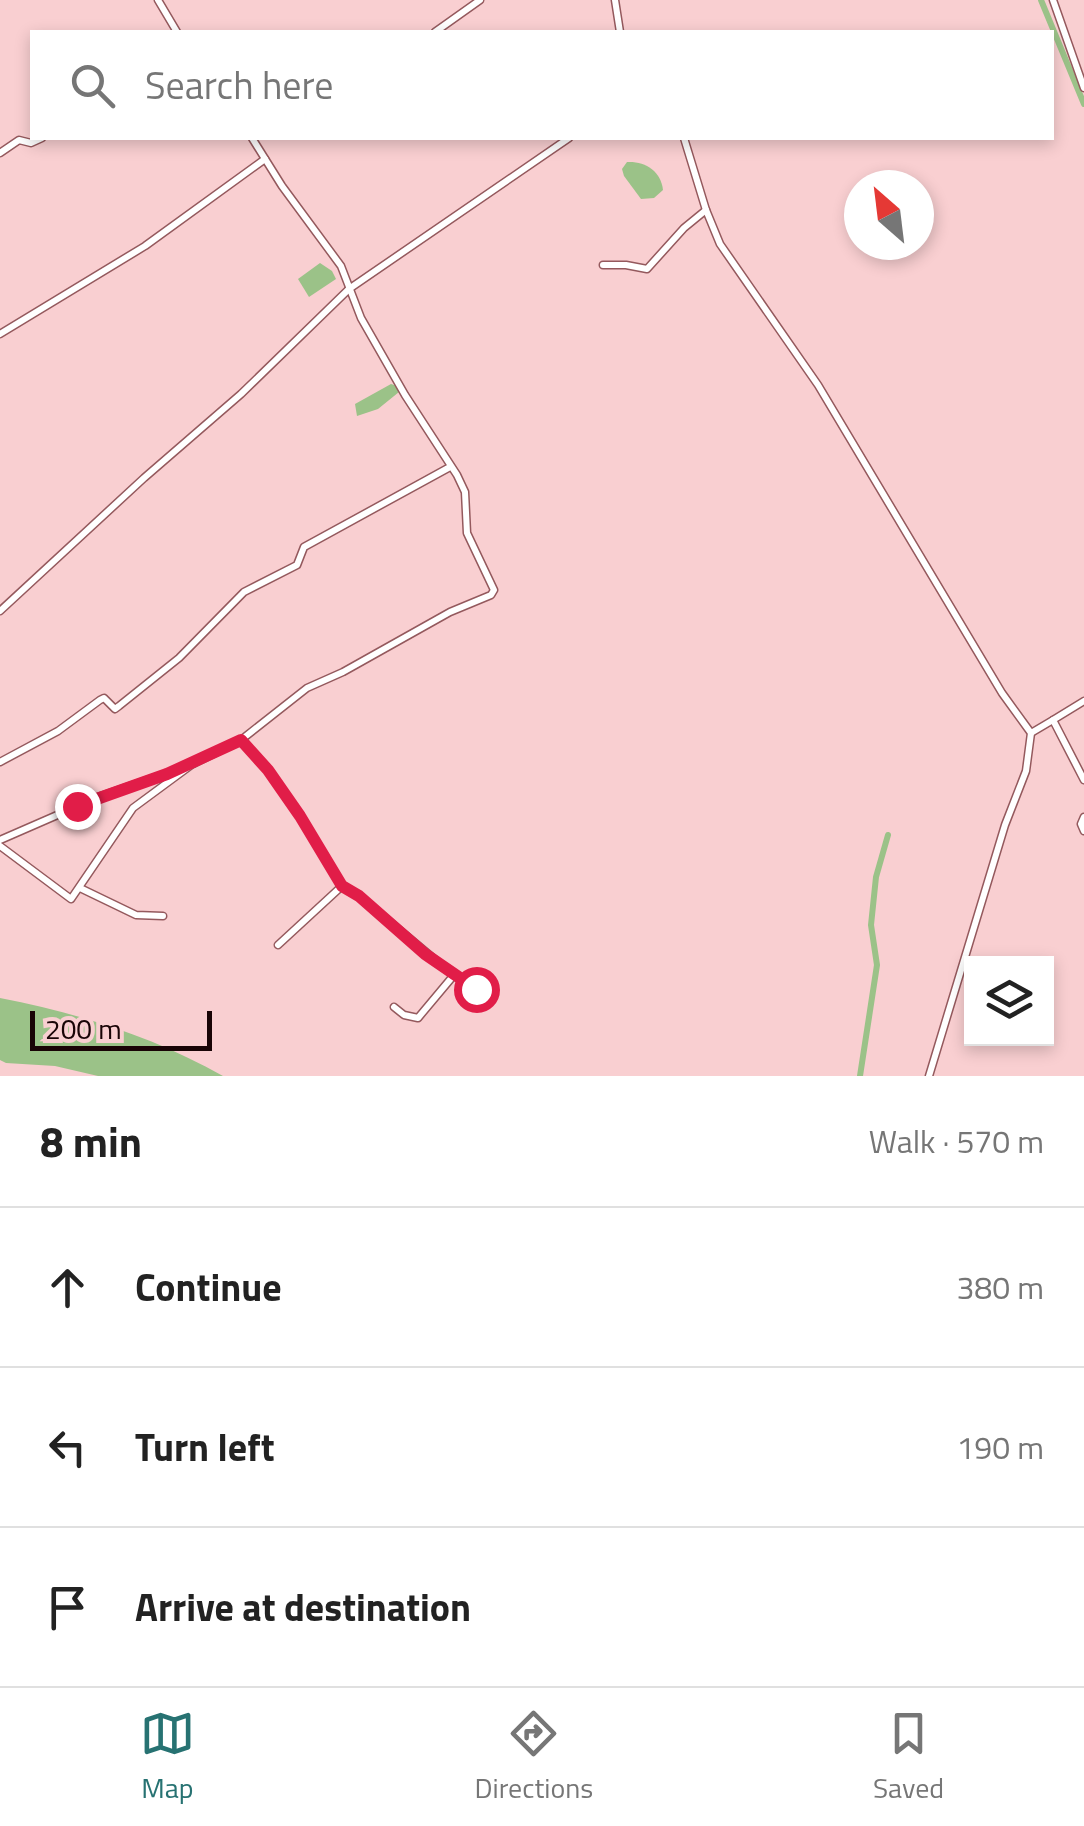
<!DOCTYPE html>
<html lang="en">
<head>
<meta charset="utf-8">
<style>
  body { margin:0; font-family:"Titillium Web",sans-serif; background:#f6f6f6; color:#222 }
  .controls { position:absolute; right:30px; bottom:30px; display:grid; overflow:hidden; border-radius:0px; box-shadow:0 5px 15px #0003 }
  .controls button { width:90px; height:90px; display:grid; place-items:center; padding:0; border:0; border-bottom:2px solid #e0e0e0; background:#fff; color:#222; font:50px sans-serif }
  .compass { position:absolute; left:844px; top:170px; width:90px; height:90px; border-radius:50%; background:#fff; box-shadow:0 5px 15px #0003; rotate:332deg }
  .scale { position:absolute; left:30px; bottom:25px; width:182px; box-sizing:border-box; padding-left:10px; border:5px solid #190406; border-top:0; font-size:28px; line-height:35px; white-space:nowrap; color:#190406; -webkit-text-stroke:8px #f9cfd1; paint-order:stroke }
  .stop { position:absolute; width:30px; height:30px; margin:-22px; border:8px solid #e11d48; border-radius:50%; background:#fff }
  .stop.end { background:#e11d48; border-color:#fff; box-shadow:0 2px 10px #0008 }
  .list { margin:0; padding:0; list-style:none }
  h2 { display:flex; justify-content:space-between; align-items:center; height:130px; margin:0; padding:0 40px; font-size:42px }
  h2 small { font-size:32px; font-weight:400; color:#767676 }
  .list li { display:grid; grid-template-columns:65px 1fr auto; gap:30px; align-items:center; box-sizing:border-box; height:160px; padding:0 40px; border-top:2px solid #e0e0e0 }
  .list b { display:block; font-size:38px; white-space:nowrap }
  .list em { font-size:32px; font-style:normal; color:#767676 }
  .icon { flex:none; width:55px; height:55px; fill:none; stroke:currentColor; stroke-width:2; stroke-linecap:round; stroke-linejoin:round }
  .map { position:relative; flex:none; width:1084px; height:1076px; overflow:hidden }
  .search { position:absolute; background:#fff; box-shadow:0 5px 15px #0003; left:30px; right:30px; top:30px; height:110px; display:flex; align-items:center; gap:25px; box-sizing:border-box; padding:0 35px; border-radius:0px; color:#767676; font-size:38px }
  .sheet { height:610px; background:#fff }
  nav { display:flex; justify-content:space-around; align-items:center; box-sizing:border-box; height:140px; border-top:2px solid #e0e0e0; background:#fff; font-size:28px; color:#767676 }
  nav a { display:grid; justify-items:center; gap:5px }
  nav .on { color:#277272 }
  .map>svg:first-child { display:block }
  .water { fill:#9bc288 }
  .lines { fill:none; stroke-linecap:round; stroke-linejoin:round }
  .canal { stroke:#9bc288; stroke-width:6 }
  .minor-casing { stroke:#94595d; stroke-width:9 }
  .minor { stroke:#fff; stroke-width:6 }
  .route { stroke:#e11d48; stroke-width:12 }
</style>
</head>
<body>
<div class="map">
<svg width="1084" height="1076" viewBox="0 0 1084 1076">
  <rect width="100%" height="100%" fill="#f9cfd1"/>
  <g class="water">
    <path d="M627,162C645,161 661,171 663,190L654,198L641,199L624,176L622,169Z"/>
    <path d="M320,263L332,271L336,279L309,297L298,279Z"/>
    <path d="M391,384L397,386L399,392L378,409L357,416L355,404Z"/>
    <path d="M0,998C78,1013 154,1037 223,1076H98L55,1066L6,1063L0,1060Z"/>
  </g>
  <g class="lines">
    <g class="canal">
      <path d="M1041,0L1084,104"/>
      <path d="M860,1076L877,965L871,925L876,877L888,835"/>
    </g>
    <defs>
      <g id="minor">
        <path d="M158,0L177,32"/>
        <path d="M615,0L620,32"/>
        <path d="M1053,0L1084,88"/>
        <path d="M435,32L480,0"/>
        <path d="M252,138L282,186L341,266L361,318L405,395L457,475L465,492L467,533L494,590L491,595L450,612L343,672L307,688L241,740L268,770L300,816L342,886L359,896L445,968L490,995"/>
        <path d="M684,138L706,210L720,244L818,385L1002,693L1031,733L1026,771L1005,825L929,1076"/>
        <path d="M0,153L19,140L31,143L42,138"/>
        <path d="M603,265H626L647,269L684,228L706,210"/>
        <path d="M0,334L145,246L265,159"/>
        <path d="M0,611L144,478L241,394L349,289L569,138"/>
        <path d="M1084,701L1053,720L1084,780"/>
        <path d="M1031,733L1053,720"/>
        <path d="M0,762L58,731L100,700L104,698L115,709L119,706L179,658L244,592L297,565L304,547L450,467"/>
        <path d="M193,764L241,740"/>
        <path d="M1084,817L1081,824L1084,831"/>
        <path d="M0,840L101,796L182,768"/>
        <path d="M0,846L71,899L133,808L194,763"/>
        <path d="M80,888L136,915L163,916"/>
        <path d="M278,945L342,886"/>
        <path d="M394,1007L404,1015L418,1018L454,975"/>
      </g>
    </defs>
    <use href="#minor" class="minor-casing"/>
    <use href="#minor" class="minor"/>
  </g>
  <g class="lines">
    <path class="route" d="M77,806L167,774L241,740L268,770L300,816L342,886L359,896L425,954L476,989"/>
  </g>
</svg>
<div class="controls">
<button><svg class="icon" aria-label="layers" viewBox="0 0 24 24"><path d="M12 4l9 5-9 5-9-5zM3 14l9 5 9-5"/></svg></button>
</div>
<svg class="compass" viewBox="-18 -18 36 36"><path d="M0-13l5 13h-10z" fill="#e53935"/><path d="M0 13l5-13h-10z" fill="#767676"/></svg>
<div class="scale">200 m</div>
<div class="stop" style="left:476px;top:989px"></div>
<div class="stop end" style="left:77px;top:806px"></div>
<div class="search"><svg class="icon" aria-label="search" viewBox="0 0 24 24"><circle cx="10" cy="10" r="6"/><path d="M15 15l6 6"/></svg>Search here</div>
</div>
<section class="sheet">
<h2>8 min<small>Walk · 570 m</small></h2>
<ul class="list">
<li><svg class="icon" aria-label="ahead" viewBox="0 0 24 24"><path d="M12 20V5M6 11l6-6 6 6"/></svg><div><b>Continue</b></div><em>380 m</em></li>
<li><svg class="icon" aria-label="left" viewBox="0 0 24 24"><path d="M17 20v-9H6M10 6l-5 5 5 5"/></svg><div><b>Turn left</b></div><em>190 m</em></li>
<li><svg class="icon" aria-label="arrive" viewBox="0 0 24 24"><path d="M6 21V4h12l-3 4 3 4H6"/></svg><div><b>Arrive at destination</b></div></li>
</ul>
</section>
<nav>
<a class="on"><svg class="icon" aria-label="map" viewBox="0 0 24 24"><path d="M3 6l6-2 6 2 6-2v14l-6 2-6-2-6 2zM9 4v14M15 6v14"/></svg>Map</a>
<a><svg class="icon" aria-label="directions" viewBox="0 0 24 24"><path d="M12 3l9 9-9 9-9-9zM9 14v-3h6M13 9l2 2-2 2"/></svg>Directions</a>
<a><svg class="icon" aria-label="saved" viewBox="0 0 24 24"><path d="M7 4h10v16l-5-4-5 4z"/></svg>Saved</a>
</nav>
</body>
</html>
